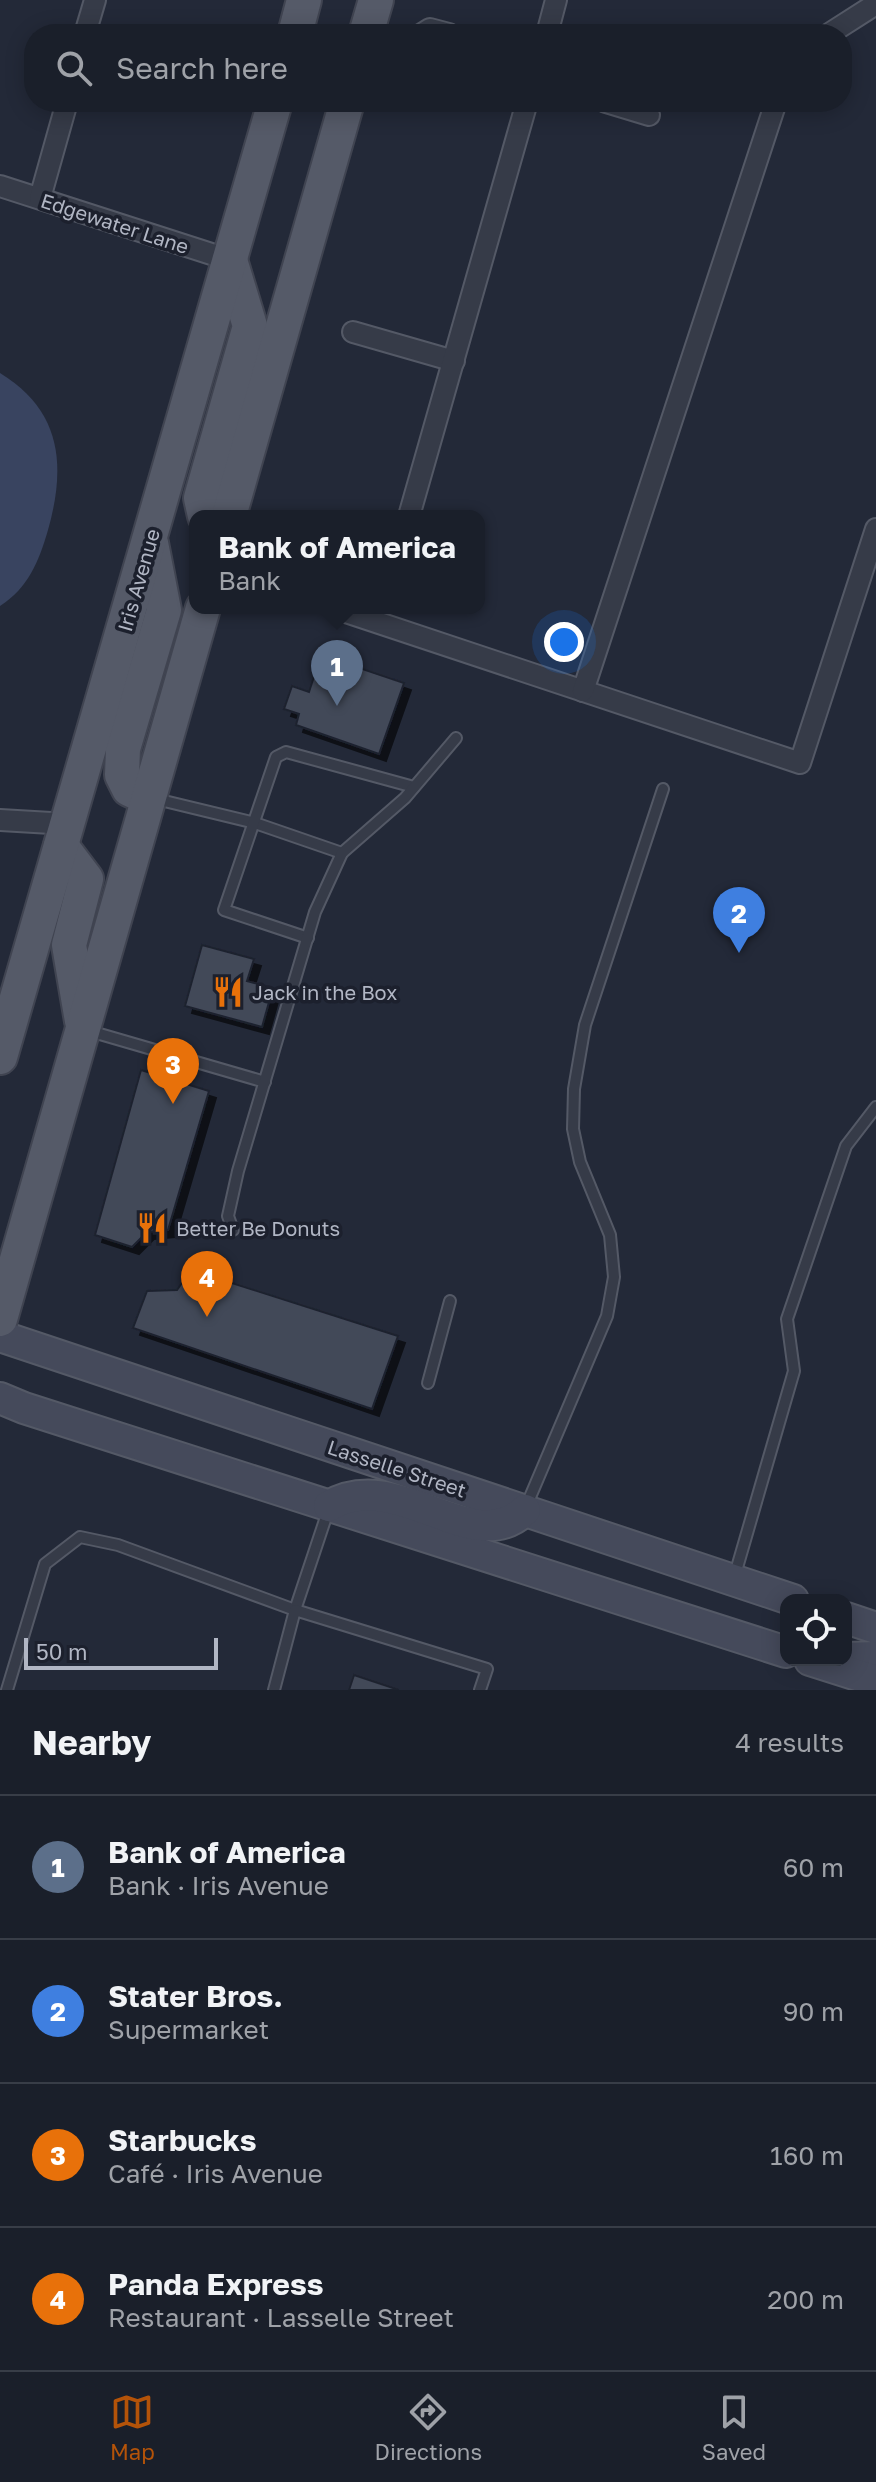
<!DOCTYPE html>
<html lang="en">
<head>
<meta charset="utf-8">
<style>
  body { margin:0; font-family:"Golos Text",sans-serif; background:#232732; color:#f1f3f6 }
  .controls { position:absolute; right:24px; bottom:24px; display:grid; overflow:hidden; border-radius:16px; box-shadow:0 4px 20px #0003 }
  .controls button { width:72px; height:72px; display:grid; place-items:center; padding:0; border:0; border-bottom:2px solid #383d47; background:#1a1f2a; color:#f1f3f6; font:40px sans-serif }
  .scale { position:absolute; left:24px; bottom:20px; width:194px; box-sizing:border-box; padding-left:8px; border:4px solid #b1b6c4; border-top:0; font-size:22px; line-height:28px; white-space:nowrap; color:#b1b6c4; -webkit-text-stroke:6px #1c202d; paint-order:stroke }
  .you { position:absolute; left:564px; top:642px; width:28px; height:28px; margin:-20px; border:6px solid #fff; border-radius:50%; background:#1a73e8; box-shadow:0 0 0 12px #1a73e833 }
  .badge { display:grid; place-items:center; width:52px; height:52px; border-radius:50%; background:#b45309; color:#fff; font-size:26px; font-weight:700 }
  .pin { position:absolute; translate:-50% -66px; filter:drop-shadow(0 2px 4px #0008) }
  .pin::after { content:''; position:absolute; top:42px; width:28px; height:24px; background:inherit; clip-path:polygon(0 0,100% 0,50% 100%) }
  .popup { position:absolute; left:189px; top:510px; width:296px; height:104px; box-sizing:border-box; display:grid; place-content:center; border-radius:16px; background:#1a1f2a; filter:drop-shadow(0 2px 6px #0005); font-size:26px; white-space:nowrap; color:#9fa2a8 }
  .popup b { font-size:30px; color:#f1f3f6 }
  .popup::after { content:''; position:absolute; left:50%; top:100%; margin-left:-16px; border:16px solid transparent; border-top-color:#1a1f2a }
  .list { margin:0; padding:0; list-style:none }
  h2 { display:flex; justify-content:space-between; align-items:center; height:104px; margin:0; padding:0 32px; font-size:34px }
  h2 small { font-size:26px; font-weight:400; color:#9fa2a8 }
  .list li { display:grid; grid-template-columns:52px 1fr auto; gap:24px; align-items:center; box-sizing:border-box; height:144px; padding:0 32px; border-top:2px solid #383d47 }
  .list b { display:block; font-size:30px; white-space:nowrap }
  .list p { margin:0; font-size:26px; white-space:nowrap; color:#9fa2a8 }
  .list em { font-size:26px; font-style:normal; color:#9fa2a8 }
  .icon { flex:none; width:44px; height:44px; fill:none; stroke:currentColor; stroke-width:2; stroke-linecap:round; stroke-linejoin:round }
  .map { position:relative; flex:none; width:876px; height:1690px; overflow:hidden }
  .search { position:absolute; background:#1a1f2a; box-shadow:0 4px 20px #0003; left:24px; right:24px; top:24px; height:88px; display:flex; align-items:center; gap:20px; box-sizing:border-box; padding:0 28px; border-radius:32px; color:#9fa2a8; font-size:30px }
  .sheet { height:680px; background:#1a1f2a }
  nav { display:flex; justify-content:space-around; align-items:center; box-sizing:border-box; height:112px; border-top:2px solid #383d47; background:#1a1f2a; font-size:22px; color:#9fa2a8 }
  nav a { display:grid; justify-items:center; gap:4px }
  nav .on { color:#b45309 }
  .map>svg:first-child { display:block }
  .water { fill:#394460 }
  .building { fill:#424859; stroke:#1e222f; stroke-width:2; filter:url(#shadow) }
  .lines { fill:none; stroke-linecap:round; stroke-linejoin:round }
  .service-casing { stroke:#545966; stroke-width:14 }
  .minor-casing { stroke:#545966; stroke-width:24 }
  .secondary-casing { stroke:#545966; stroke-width:34 }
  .primary-casing { stroke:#404451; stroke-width:38 }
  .service { stroke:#363b48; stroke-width:10 }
  .minor { stroke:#363b48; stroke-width:20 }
  .secondary { stroke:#454a5b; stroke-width:30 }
  .primary { stroke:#555a68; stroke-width:34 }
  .labels { text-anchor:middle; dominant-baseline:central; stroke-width:7; stroke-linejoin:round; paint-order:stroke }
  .street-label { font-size:20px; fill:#b1b6c4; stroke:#1c202d }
  .poi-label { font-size:20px; fill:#b1b6c4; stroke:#1c202d; text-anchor:start }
</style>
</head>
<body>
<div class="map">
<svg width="876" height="1690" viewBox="0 0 876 1690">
  <defs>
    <filter id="shadow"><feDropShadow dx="7" dy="7" stdDeviation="0" flood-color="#0009"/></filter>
  </defs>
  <rect width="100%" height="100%" fill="#232938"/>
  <path class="water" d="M0,373C62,411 66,466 48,530C39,561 28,588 0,606Z"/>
  <g class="building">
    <path d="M321,655L404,683L379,754L296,725L299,714L284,709L292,686L309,692Z"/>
    <path d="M202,945L254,959L247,981L273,988L262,1027L185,1006Z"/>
    <path d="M141,1070L209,1091L168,1230L147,1232L132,1247L95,1235Z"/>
    <path d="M191,1270L398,1336L372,1409L133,1328L147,1291L177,1290Z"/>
    <path d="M354,1675L399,1690H349Z"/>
  </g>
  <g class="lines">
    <defs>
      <g id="service">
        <path d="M156,799L255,823L342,853"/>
        <path d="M308,938L224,910L276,757L286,752L414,787"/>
        <path d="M86,1030L265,1082"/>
        <path d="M233,1230L228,1216L238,1171L315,912L342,853L405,798L456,738"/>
        <path d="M428,1383L450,1301"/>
        <path d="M525,1509L607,1316L614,1277L610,1235L580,1162L573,1129L574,1089L585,1025L663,789"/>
        <path d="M734,1578L794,1371L787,1319L846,1146L876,1107"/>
        <path d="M7,1690L45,1564L80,1537L118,1545L295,1610L329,1508"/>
        <path d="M274,1690L295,1610L487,1669L480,1690"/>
      </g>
      <g id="minor">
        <path d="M85,34L95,0"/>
        <path d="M422,34L430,29L449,34"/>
        <path d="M547,34L556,0"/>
        <path d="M829,34L876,4"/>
        <path d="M606,102L649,115"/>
        <path d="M0,186L230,260"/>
        <path d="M40,198L67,102"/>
        <path d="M353,332L454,361"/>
        <path d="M409,516L527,102"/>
        <path d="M334,608L800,763L876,529"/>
        <path d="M583,691L776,102"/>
        <path d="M0,820L68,824"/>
      </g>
      <g id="secondary">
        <path d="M0,1336L793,1600"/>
        <path d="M0,1398L24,1408L786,1652"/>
        <path d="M329,1506C398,1465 473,1561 525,1510"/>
        <path d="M846,1618L876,1628"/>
        <path d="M846,1658L876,1657"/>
        <path d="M810,1660L876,1681"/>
      </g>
      <g id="primary">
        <path d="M295,34L304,0"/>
        <path d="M366,34L376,0"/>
        <path d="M205,516L201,498L250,326L230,260"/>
        <path d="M229,516L347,102"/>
        <path d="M148,798L129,789L122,775L123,749L164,610L151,543"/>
        <path d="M61,846L86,879L69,945L82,1021"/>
        <path d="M0,1057L275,102"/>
        <path d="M0,1319L203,608"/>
      </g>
    </defs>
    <use href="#service" class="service-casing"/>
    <use href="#minor" class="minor-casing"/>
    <use href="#secondary" class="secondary-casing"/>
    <use href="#primary" class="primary-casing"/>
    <use href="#service" class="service"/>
    <use href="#minor" class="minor"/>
    <use href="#secondary" class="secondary"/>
    <use href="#primary" class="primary"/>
  </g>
  <defs>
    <symbol id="restaurant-bare" viewBox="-9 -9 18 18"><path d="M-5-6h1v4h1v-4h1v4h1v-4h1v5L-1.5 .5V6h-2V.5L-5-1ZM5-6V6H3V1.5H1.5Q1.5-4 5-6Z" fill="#e8710a" stroke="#1c202d" stroke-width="2.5" paint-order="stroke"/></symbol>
  </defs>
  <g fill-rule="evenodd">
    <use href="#restaurant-bare" x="206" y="970" width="44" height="44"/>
    <use href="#restaurant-bare" x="130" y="1206" width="44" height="44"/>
  </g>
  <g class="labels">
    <g class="street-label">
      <text transform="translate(115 223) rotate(18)">Edgewater Lane</text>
      <text transform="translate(138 580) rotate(-74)">Iris Avenue</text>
      <text transform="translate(397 1468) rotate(18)">Lasselle Street</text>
    </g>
    <g class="poi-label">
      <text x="252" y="992">Jack in the Box</text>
      <text x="176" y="1228">Better Be Donuts</text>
    </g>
  </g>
</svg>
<div class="controls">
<button><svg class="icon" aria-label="locate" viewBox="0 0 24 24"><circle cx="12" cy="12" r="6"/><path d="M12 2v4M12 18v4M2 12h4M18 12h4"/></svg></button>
</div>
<div class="scale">50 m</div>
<div class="you"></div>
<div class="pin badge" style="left:337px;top:706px;background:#5c6f8a">1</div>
<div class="popup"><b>Bank of America</b>Bank</div>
<div class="pin badge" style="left:739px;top:953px;background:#3f7fe0">2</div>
<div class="pin badge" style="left:173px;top:1104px;background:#e8710a">3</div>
<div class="pin badge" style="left:207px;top:1317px;background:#e8710a">4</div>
<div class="search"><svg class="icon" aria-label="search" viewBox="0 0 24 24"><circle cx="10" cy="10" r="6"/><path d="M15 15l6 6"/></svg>Search here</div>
</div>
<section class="sheet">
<h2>Nearby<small>4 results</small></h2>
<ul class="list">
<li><span class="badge" style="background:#5c6f8a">1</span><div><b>Bank of America</b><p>Bank · Iris Avenue</p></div><em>60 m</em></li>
<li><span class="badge" style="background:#3f7fe0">2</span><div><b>Stater Bros.</b><p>Supermarket</p></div><em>90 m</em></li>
<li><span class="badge" style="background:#e8710a">3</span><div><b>Starbucks</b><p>Café · Iris Avenue</p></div><em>160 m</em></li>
<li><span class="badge" style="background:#e8710a">4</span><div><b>Panda Express</b><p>Restaurant · Lasselle Street</p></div><em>200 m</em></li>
</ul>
</section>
<nav>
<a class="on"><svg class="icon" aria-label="map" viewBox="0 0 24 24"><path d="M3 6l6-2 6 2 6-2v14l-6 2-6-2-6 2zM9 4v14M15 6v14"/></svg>Map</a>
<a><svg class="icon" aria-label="directions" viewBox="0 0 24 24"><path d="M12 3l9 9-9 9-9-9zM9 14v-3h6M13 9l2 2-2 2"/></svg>Directions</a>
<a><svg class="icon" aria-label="saved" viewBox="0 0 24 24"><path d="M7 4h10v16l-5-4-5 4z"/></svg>Saved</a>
</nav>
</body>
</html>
